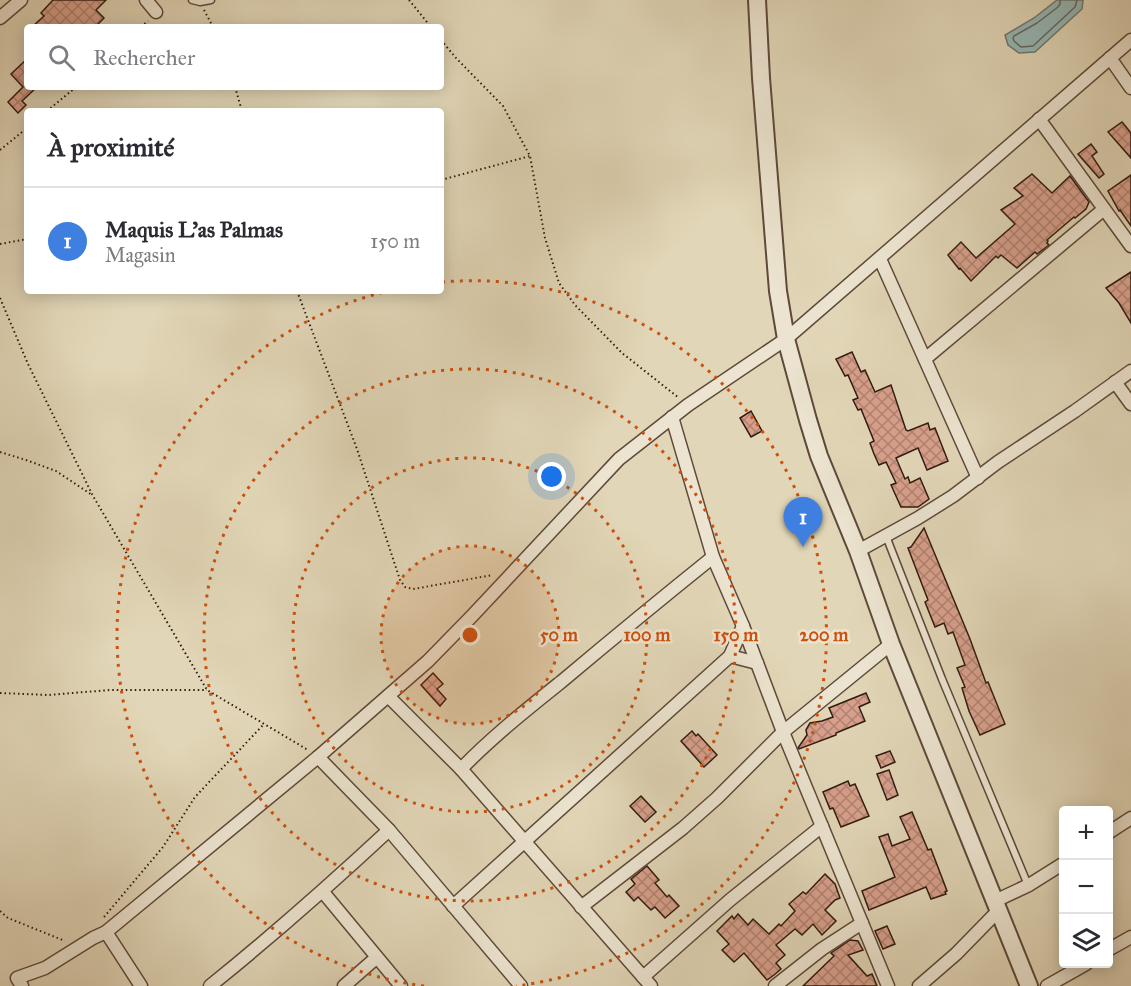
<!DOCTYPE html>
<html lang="fr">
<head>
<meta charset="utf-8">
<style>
  body { margin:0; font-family:"IM FELL Great Primer",serif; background:#f2f2f3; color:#2b2b33 }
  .controls { position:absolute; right:18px; bottom:18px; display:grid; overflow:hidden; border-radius:6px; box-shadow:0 3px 15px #0003 }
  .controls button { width:54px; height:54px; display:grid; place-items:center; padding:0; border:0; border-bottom:2px solid #e1e1e2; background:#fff; color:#2b2b33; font:30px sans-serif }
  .you { position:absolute; left:552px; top:477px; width:21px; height:21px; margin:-15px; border:4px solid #fff; border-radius:50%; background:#1a73e8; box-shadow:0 0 0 9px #1a73e833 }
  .badge { display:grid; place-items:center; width:39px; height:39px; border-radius:50%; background:#8f2418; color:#fff; font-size:20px; font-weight:700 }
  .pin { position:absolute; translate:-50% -50px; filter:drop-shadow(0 2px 3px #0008) }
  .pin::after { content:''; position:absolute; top:32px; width:21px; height:18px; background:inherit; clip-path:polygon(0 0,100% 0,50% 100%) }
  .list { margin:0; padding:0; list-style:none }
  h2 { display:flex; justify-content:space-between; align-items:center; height:78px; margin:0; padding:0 24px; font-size:26px }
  h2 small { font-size:20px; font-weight:400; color:#7c7c81 }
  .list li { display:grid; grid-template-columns:39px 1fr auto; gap:18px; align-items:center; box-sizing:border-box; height:108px; padding:0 24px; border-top:2px solid #e1e1e2 }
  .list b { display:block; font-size:22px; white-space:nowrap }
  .list p { margin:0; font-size:20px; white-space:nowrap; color:#7c7c81 }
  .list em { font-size:20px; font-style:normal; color:#7c7c81 }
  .icon { flex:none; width:33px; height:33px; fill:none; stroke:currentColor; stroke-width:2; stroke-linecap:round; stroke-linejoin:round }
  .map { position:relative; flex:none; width:1131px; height:986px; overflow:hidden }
  .search { position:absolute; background:#fff; box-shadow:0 3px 15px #0003; left:24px; top:24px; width:420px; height:66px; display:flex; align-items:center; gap:15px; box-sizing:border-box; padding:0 21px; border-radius:6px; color:#7c7c81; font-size:22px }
  .panel { position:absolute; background:#fff; box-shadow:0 3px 15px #0003; left:24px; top:108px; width:420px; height:186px; border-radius:6px }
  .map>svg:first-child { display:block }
  .water { fill:#96b7b5; stroke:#6e7873; stroke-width:1.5 }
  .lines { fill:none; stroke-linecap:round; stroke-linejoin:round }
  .shore { stroke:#646862; stroke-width:1.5 }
  .building { fill:url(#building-cross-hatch); stroke:#321a10; stroke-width:1.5 }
  .service-casing { stroke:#5e493a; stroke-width:9 }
  .minor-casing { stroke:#5e493a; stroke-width:15 }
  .tertiary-casing { stroke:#5e493a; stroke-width:20 }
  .path { stroke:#321a10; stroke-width:2; stroke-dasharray:1.5 3; stroke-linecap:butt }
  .service { stroke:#ece4d0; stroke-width:6 }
  .minor { stroke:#ece4d0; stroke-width:12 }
  .tertiary { stroke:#ece4d0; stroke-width:16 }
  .ring { fill:none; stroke:#cd500d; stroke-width:3; stroke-dasharray:3 6 }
  .centre { fill:#cd500d; stroke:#ece4d0; stroke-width:3 }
  .ring-label { font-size:18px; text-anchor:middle; font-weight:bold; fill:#cd500d; stroke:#ece4d0; stroke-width:5; stroke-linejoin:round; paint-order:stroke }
</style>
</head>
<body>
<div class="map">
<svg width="1131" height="986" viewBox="0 0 1131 986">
  <defs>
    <pattern id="building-cross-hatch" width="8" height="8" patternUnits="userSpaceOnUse" patternTransform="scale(1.5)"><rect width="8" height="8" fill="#d8a08c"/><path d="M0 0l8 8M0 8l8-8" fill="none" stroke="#b08271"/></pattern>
  </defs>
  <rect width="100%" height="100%" fill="#e1d6b7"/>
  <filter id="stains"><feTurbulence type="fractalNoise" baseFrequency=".00333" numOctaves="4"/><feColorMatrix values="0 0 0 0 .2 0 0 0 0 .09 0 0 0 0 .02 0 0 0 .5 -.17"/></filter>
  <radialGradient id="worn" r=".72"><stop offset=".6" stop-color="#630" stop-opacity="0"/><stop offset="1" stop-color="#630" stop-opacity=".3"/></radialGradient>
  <path class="water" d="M1057,0H1083L1082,9L1035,52L1019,53L1008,45L1005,35L1034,18Z"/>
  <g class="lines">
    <path class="shore" d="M1060,0V4L1058,7L1037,23L1014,36L1013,38L1014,41L1021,47L1033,46L1075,7L1077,0"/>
  </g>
  <g class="building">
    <path d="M53,0H106L96,10L104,18L95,27H32L44,16L41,13Z"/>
    <path d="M27,59V87H37L22,101L26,105L18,113L8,102L23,87L11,74Z"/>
    <path d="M1122,122L1131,133V158L1108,132Z"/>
    <path d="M1091,144L1097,152L1092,156L1104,174L1099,178L1078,154Z"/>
    <path d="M1032,174L1052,193L1070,176L1089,202L1086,209L1075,218L1074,217L1047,240L1048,241L1047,243L1049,245L1037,254L1035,252L1017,268L1001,255L998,258L996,256L971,281L960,268L959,269L948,255L961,242L976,258L1015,224L1001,210L1023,196L1014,188Z"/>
    <path d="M1131,175V226L1120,210L1119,211L1108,191Z"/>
    <path d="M1131,272V323L1119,303L1106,288Z"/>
    <path d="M852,352L861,372L865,370L875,392L891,385L906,430L908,431L928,423L930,430L935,428L948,461L927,470L918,448L896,458L905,479L908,477L910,483L920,478L929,499L918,507H901L891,485L896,483L886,462L879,465L874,454L870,443L874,441L861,409L858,410L853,400L858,398L848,375L845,376L836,359Z"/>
    <path d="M751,411L762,431L751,437L740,418Z"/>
    <path d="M924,528L970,639L986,683L988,682L1005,724L980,735L969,711L962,688L965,687L957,668L965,665L953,632L948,634L944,623L935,627L925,602L928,600L908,548L911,547Z"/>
    <path d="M433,673L443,684L437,689L446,699L440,706L421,685Z"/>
    <path d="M866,693L870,702L859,707L865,721L836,733V735L799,749L798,748L807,735L806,730L810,723L822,721L833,717L829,708Z"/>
    <path d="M692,731L696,736L698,734L717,755L704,767L681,741Z"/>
    <path d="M890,751L895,762L881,768L876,756Z"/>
    <path d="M889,770L898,795L887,800L877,774Z"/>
    <path d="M848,781L850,786L855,784L869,816L841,827L833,808L830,809L823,792Z"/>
    <path d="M641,796L656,812L645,822L630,806Z"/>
    <path d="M912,812L928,850L931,849L947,891L945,892L946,894L931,899L926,887L869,910L862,891L895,877L879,837L888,834L892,846L910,839L900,817Z"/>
    <path d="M647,866L659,880L655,883L667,897L669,895L679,906L665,918L655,907L651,910L638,897L634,901L626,892L635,884L631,879Z"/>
    <path d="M825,874L835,884L840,898L835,900L825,910L836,921L822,935L813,924L802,935L795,929L776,945L785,955L776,963L781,969L774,975L767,980L744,953L734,962L722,950L729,944L717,931L732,916L734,919L738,914L748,925L753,919L769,934L779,924L781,926L795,911L789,904L803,892L806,894Z"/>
    <path d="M887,926L895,944L883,949L875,931Z"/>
    <path d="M850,940L858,941L863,950L848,955L867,976L872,974L877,986H803L834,956L831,953Z"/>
  </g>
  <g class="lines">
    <defs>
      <g id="service">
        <path d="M192,0L200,2L211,0"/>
        <path d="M886,536L942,679L1028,885"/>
      </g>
      <g id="minor">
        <path d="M146,0L156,12"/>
        <path d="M0,18L21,0"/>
        <path d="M1110,58L1131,88"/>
        <path d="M1039,119L1131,246"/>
        <path d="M880,259L978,478"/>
        <path d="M925,359L1104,209"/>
        <path d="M1115,382L1131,404"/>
        <path d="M672,417L713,557L743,626L783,732L888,986"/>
        <path d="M858,551L918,518L953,496L998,462L1075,411L1131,371"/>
        <path d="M730,656L757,663"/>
        <path d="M388,696L461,769L651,986"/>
        <path d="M318,757L389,830L521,986"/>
        <path d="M461,769C492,737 526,710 561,682C611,640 662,598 713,557"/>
        <path d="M1108,833L1131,818"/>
        <path d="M323,892L401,986"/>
        <path d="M995,901L1029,885L1064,863"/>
        <path d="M453,906L730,656L743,626"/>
        <path d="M581,907L683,828L717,798L783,732L891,644"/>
        <path d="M106,932L141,986"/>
        <path d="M1108,950L1131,937"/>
        <path d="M643,977L730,900L822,826"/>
        <path d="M22,986L17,978L45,968L93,938L106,932L318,757L428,661L472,616L619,459L688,405L786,339L1131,40"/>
        <path d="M210,986C272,936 331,884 389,830"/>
        <path d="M344,986L376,958"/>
        <path d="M775,986L822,949L862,923"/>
        <path d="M919,986L956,954L999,910"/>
        <path d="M1047,986L1086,964"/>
      </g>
      <path id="tertiary" d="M757,0L761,78L778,291L786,339L808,420L819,456L858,551L891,644L1029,986"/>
    </defs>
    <use href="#service" class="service-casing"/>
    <use href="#minor" class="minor-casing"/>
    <use href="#tertiary" class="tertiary-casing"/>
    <g class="path">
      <path d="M409,0L431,27"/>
      <path d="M204,10L213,27"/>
      <path d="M141,27L148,21"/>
      <path d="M441,40L456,58L503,106L530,156L545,238L559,283L575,305L622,353L679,398"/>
      <path d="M235,87L242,111"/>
      <path d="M47,111L76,87"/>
      <path d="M0,150L27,128"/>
      <path d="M441,180L530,156"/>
      <path d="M0,244L27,239"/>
      <path d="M297,291L357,449L400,580L405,587L413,589L493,575"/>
      <path d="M0,298L28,364L93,496L207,690L308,750"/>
      <path d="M0,452L26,460L56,471L92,495"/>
      <path d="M0,693L48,695L110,690H207"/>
      <path d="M0,911L8,918L65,941"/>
      <path d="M104,917L163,847L195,797L264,724"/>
    </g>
    <use href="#service" class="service"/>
    <use href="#minor" class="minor"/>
    <use href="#tertiary" class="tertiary"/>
  </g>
  <circle cx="470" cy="635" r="89" fill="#cd500d" fill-opacity=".12"/>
  <g class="ring">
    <circle cx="470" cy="635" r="89"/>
    <circle cx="470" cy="635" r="177"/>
    <circle cx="470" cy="635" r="266"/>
    <path d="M424 986A354 354 0 0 1 384 292M442 282A354 354 0 0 1 516 986"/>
  </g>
  <circle cx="470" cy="635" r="9" class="centre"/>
  <g class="ring-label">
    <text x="559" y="641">50 m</text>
    <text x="647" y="641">100 m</text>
    <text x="736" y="641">150 m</text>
    <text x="824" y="641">200 m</text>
  </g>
  <rect width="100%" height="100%" filter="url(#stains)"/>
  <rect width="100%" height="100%" fill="url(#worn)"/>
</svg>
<div class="controls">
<button>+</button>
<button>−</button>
<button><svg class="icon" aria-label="layers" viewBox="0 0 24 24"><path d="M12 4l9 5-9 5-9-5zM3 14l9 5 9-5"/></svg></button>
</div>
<div class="you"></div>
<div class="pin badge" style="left:803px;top:547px;background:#3f7fe0">1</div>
<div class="search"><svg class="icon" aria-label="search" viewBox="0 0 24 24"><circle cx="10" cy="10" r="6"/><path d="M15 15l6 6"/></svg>Rechercher</div>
<section class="panel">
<h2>À proximité<small></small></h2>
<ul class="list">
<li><span class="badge" style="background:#3f7fe0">1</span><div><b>Maquis L'as Palmas</b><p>Magasin</p></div><em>150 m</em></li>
</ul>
</section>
</div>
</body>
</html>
